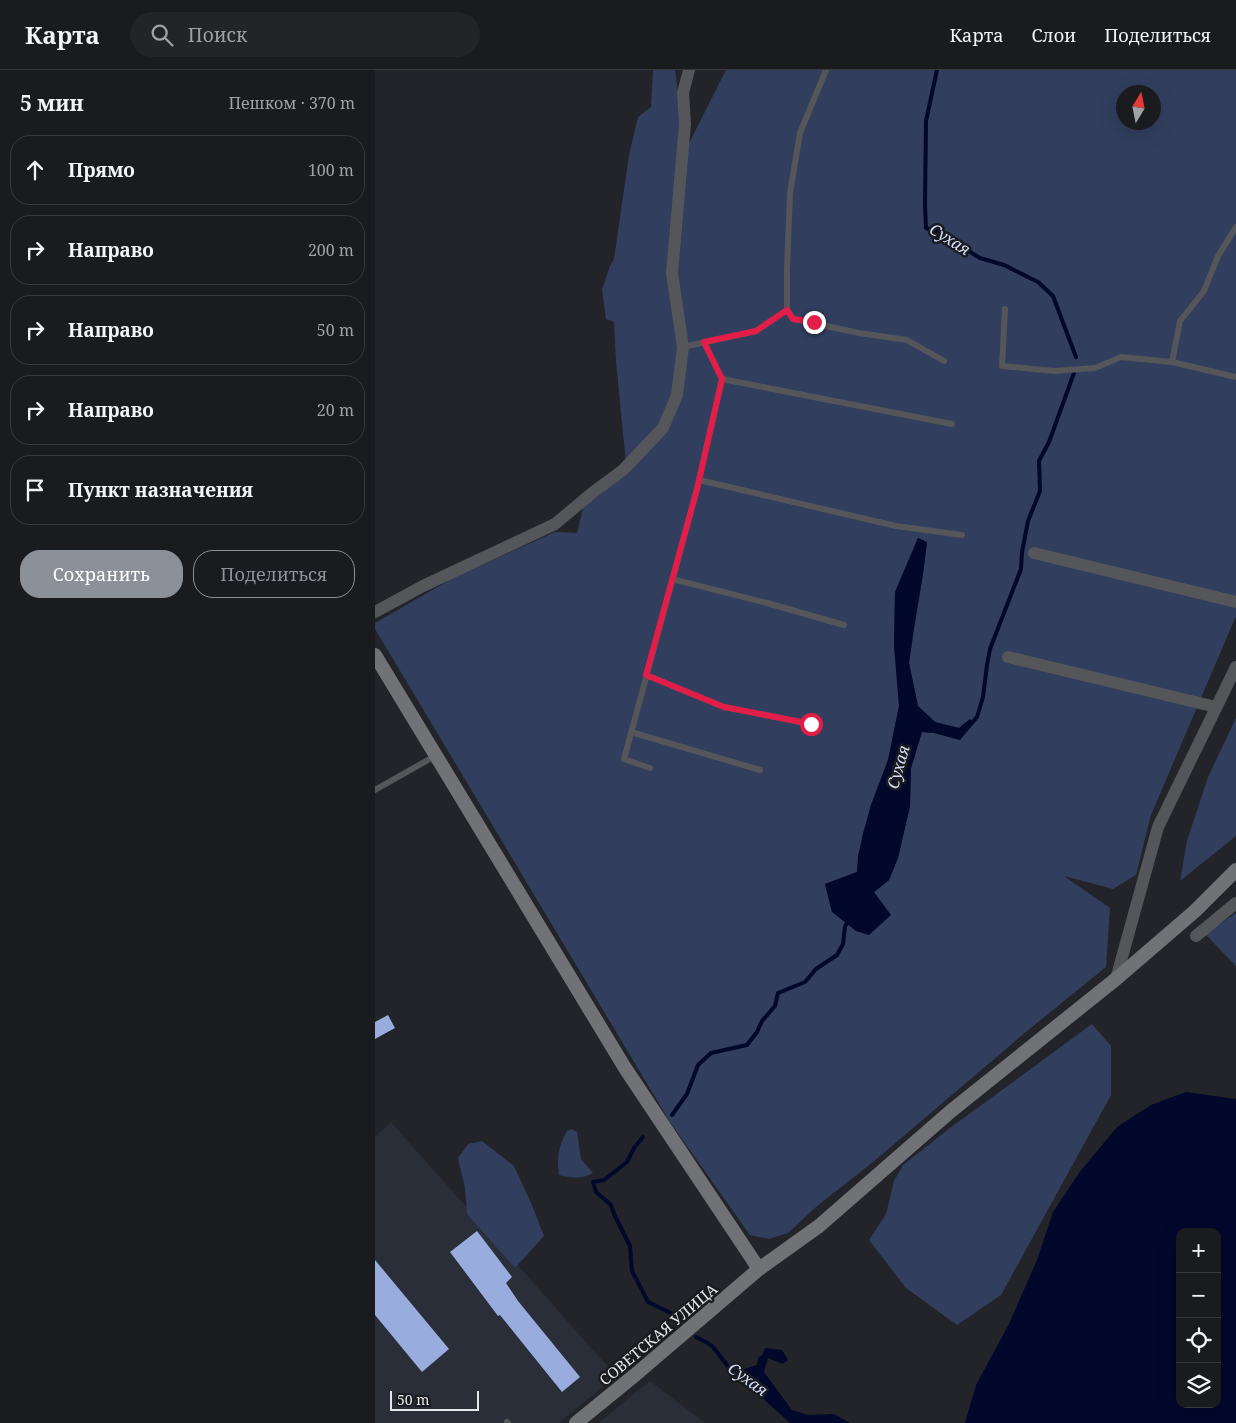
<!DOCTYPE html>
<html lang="ru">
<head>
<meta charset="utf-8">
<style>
  body { margin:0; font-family:"Noto Serif",serif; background:#232428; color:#f1f3f6 }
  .controls { position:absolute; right:15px; bottom:15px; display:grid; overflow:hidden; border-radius:10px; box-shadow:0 5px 20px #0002 }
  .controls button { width:45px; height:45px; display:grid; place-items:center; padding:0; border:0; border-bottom:1px solid #38393d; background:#1a1b1f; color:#f1f3f6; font:25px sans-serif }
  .compass { position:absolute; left:741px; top:15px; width:45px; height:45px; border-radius:50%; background:#1a1b1f; box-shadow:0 5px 20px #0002; rotate:10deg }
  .scale { position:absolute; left:15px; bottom:12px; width:89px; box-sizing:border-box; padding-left:5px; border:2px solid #e5e6e9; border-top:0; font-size:14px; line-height:18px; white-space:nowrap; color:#e5e6e9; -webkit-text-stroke:4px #191b1f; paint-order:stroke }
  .stop { position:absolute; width:15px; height:15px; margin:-11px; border:4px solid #e11d48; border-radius:50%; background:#fff }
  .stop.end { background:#e11d48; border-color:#fff; box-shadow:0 1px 5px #0008 }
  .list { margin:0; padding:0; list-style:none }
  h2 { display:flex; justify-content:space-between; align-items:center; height:65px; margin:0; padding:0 20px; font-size:21px }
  h2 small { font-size:16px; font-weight:400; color:#9fa1a4 }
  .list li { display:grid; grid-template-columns:32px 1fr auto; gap:15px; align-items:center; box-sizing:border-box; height:70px; margin:0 10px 10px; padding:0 10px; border:1px solid #38393d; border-radius:20px }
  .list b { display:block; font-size:19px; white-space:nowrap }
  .list em { font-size:16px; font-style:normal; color:#9fa1a4 }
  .actions { display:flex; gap:10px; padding:15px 20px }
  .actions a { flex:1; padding:11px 0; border:1px solid #8c9099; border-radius:20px; text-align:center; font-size:18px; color:#8c9099 }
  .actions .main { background:#8c9099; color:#fff }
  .icon { flex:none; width:28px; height:28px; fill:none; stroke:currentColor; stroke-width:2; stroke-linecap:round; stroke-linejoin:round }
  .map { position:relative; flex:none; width:861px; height:1353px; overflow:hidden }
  header { display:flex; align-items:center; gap:30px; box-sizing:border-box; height:70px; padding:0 25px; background:#1a1b1f; border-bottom:1px solid #38393d }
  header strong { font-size:24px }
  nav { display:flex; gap:28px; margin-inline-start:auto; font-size:18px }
  .search { width:350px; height:45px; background:#232428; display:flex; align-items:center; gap:12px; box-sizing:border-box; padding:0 18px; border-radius:28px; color:#9fa1a4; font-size:19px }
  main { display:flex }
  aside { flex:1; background:#1a1b1f }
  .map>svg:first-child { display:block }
  .built { fill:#2a2e38 }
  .green { fill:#313e5d; fill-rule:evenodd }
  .water { fill:#02072c; fill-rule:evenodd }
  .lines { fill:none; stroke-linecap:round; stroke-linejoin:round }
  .stream { stroke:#02072c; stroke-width:4 }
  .building { fill:#98adde }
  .service { stroke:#555659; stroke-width:6 }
  .minor { stroke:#555659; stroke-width:12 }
  .secondary { stroke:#717276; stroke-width:14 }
  .route { stroke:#e11d48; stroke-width:6 }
  .labels { text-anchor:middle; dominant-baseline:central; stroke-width:5; stroke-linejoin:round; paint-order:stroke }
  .street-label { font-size:15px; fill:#e5e6e9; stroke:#191b1f }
  .water-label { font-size:16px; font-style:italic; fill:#d2dffc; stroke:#191b1f }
</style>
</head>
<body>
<header>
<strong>Карта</strong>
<div class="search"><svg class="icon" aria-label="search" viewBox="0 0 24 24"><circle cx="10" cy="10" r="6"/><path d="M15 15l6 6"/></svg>Поиск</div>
<nav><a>Карта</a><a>Слои</a><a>Поделиться</a></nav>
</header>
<main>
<aside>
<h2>5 мин<small>Пешком · 370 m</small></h2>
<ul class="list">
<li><svg class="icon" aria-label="ahead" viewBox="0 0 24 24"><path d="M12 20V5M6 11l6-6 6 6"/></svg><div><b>Прямо</b></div><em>100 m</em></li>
<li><svg class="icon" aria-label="right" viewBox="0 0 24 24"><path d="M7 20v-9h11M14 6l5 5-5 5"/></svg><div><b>Направо</b></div><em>200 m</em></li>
<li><svg class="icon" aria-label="right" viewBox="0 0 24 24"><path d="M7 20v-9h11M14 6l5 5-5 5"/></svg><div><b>Направо</b></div><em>50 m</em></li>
<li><svg class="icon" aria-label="right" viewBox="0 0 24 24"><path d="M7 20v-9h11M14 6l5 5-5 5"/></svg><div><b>Направо</b></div><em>20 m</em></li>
<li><svg class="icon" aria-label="arrive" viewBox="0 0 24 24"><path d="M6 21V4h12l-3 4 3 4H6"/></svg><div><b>Пункт назначения</b></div></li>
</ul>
<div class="actions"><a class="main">Сохранить</a><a>Поделиться</a></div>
</aside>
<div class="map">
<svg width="861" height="1353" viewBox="0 0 861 1353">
  <rect width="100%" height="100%" fill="#222429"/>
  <g class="built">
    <path d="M16,1052L241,1306L184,1353H0V1067Z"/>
    <path d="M275,1311L330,1353H223Z"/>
  </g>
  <g class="green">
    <path d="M278,0H300L307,52L303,95L351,0H861V546L776,745L761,805L738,819L689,806L735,838L731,897L652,961L498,1092L441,1137L413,1163L394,1169L375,1165L295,1052L0,559V553L78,508L180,462L202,463L209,434L252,404L241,291L239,252L231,249L227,220L235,196L239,189L254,85L263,47L276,37ZM748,22H778V52H748ZM543,468L552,472L548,504L539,558L534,593L543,636L560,652L584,658L595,649L585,670L559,663L547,662L536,698L535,736L523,788L514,810L499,822L457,842L450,814L482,802L488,764L496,735L513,690L524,636L519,575L520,522Z"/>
    <path d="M861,648V766L805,811L812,771L833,707Z"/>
    <path d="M861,843V896L830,864Z"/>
    <path d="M717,954L736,976V1025L626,1225L582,1255L531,1218L494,1170L511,1144L519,1111L528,1095L575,1058Z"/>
    <path d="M197,1059L202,1062L206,1089L218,1103C207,1109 196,1108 184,1105C182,1086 183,1078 192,1061Z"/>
    <path d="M107,1071L139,1096L157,1135L169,1166L140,1198L92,1144L90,1118L83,1088L93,1074Z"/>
  </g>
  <g class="water">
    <path d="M543,468L552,472L548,504L539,558L534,593L543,636L560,652L584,658L595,649L598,652L596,657L585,670L559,663L547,662L536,698L535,736L523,788L514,810L499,822L516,845L494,865L481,861L457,842L450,814L482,802L483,786L488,764L496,735L513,690L524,636L519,575L520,522Z"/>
    <path d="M811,1022L861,1029V1353H590L601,1315L634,1254L662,1190L678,1142L704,1103L742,1057L776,1035ZM805,1162H842V1334H805Z"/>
    <path d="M390,1278L407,1280L413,1290L408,1294L393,1288L389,1302L417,1340L433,1345L459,1344L475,1353H415L375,1317L369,1299L382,1295L383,1288L388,1284Z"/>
  </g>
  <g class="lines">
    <g class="stream">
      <path d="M562,0L551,51L550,135L551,158L567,163L569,166L605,188L629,195L663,212L678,226L701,287"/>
      <path d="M596,654L602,647L608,627L612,595L615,579L646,499L647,482L653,451L665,421L664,391L674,372L699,303"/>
      <path d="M297,1045L312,1024L323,995L336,983L372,975L382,962L387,951L400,936L403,923L430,912L441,899L462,885L468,874L470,857L473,850"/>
      <path d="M268,1067L259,1078L252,1092L229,1110L218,1112L221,1122L236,1135L239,1144L255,1176L257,1201L273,1232L304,1247"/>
      <path d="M321,1267C327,1270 334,1273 338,1277C349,1290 358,1308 376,1312"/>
    </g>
  </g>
  <g class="building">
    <path d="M13,945L20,958L0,969V952Z"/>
    <path d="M102,1161L137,1207L131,1213L143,1231L205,1307L187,1322L125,1245L123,1246L75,1182Z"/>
    <path d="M0,1190L74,1279L47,1302L0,1245Z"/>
  </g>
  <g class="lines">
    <g class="service">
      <path d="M630,239L627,296L679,301L720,298L746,287L797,292L861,307"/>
      <path d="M412,240L418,249L484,263L532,270L569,291"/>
      <path d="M329,272L347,309L577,354"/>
      <path d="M308,277L381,261L412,240V199L415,123L425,63L451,0"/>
      <path d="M797,292L805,251L829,221L843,186L861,157"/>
      <path d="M324,410L521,456L587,465"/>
      <path d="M297,509L392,533L469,555"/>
      <path d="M271,605L349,637L436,654"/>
      <path d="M256,662L385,700"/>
      <path d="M275,698L249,689L322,419L347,309"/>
      <path d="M0,720L60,686"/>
      <path d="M132,1352L133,1353"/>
    </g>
    <g class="minor">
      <path d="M659,483L861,532"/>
      <path d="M0,542L48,516L180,454L217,423L248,400L288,358L302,325L308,277L297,203L310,54L308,23L314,0"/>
      <path d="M633,587L841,637"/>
      <path d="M821,866L861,833"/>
      <path d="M741,909L783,757L861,597"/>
    </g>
    <g class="secondary">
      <path d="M0,585L250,998L384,1199"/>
      <path d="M201,1353L260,1305L384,1199L444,1156L576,1041L741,909L820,841L861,800"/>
    </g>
  </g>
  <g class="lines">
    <path class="route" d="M436,654L349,637L271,605L322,419L347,309L329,272L381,261L412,240L418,249L439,252"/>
  </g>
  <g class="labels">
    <g class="street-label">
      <text transform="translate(283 1264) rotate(-40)">СОВЕТСКАЯ УЛИЦА</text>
    </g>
    <g class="water-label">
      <text transform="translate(575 169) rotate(32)">Сухая</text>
      <text transform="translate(523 697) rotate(-74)">Сухая</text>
      <text transform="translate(373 1309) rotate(36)">Сухая</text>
    </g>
  </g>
</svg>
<div class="controls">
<button>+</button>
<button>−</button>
<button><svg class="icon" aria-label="locate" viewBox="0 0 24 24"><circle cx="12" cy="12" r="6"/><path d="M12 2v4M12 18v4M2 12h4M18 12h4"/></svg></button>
<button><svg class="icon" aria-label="layers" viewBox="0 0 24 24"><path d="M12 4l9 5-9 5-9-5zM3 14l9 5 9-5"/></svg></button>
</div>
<svg class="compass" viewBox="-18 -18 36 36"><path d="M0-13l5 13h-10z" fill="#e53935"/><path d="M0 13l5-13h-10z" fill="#9fa1a4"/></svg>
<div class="scale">50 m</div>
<div class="stop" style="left:436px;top:654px"></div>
<div class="stop end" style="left:439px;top:252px"></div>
</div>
</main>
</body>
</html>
